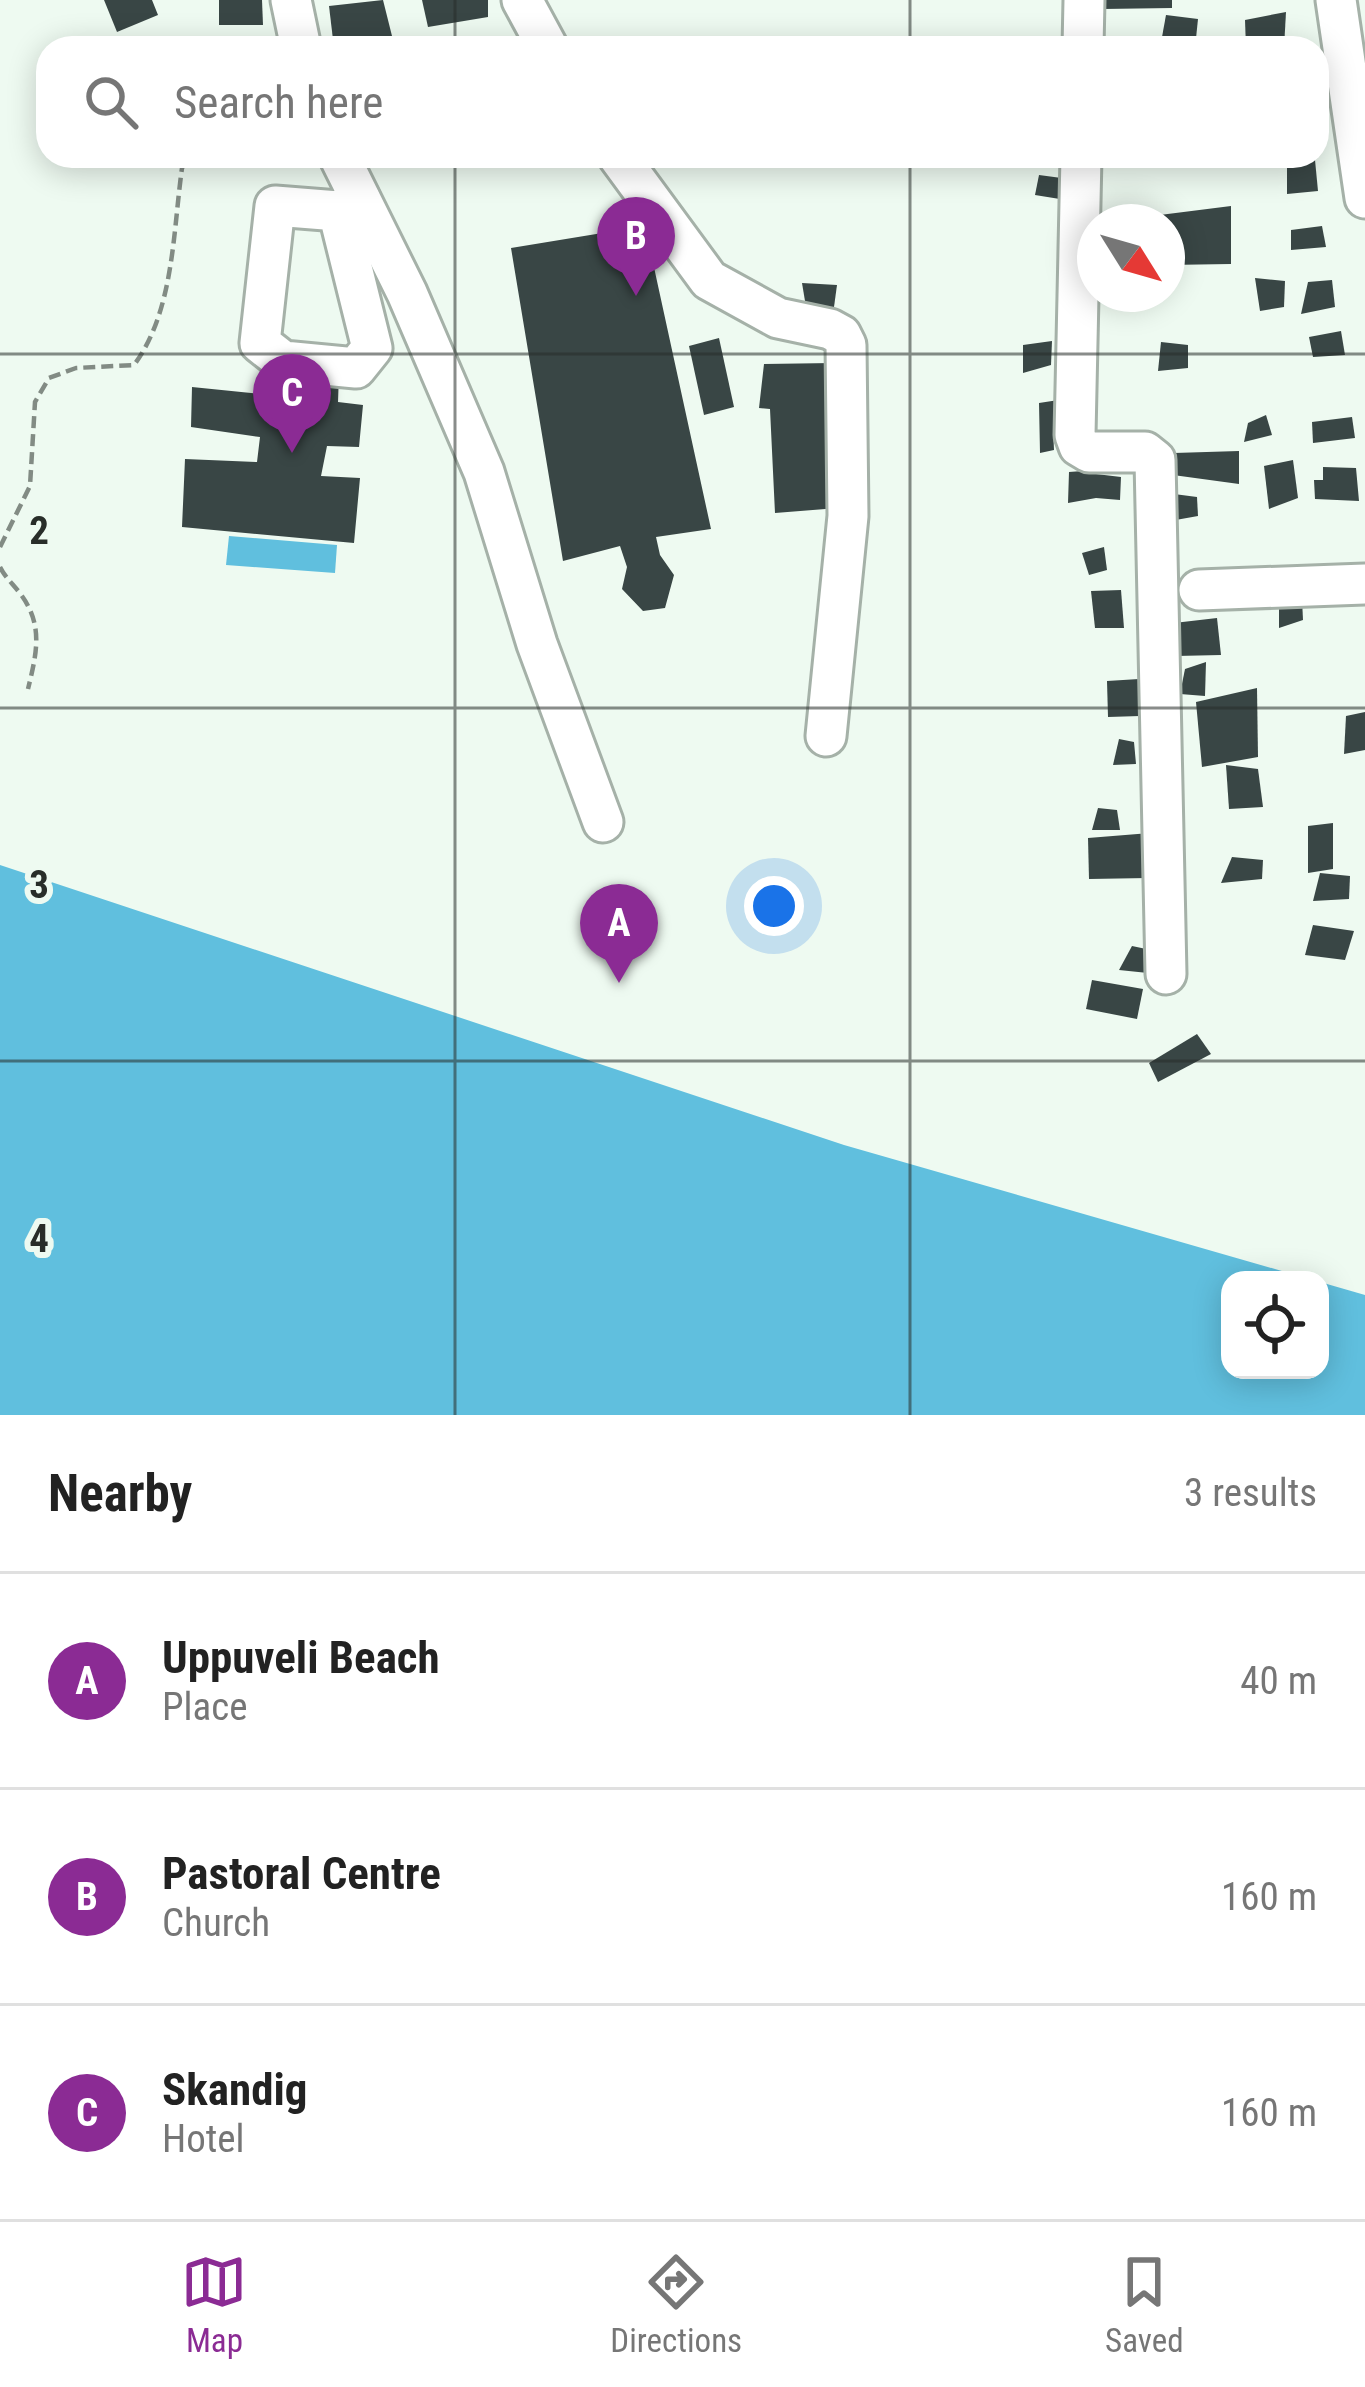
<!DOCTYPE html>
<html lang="en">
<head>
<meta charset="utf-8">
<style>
  body { margin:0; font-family:"Roboto Condensed",sans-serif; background:#f6f6f6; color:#222 }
  .controls { position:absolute; right:36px; bottom:36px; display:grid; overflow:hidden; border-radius:24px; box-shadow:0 6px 30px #0003 }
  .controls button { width:108px; height:108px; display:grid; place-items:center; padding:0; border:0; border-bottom:3px solid #e0e0e0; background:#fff; color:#222; font:60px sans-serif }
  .compass { position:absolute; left:1077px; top:204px; width:108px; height:108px; border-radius:50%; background:#fff; box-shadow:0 6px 30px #0003; rotate:127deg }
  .you { position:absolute; left:774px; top:906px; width:42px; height:42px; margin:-30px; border:9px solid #fff; border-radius:50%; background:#1a73e8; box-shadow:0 0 0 18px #1a73e833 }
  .badge { display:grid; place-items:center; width:78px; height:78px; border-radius:50%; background:#8b2b94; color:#fff; font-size:39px; font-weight:700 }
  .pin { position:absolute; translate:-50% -99px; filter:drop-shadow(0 3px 6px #0008) }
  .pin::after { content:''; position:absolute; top:63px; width:42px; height:36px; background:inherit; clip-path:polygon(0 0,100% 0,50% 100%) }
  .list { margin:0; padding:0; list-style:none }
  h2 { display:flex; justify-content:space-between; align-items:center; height:156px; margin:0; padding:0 48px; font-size:51px }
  h2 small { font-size:39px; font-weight:400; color:#767676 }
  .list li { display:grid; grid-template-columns:78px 1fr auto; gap:36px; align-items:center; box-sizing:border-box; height:216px; padding:0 48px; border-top:3px solid #e0e0e0 }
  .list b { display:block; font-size:45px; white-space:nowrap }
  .list p { margin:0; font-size:39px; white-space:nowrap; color:#767676 }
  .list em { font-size:39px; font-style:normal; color:#767676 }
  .icon { flex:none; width:66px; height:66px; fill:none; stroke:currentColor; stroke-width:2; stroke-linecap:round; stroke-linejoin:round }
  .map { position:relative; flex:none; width:1365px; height:1415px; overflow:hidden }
  .search { position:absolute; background:#fff; box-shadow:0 6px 30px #0003; left:36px; right:36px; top:36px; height:132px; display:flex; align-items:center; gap:30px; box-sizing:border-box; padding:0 42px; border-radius:36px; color:#767676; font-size:45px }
  .sheet { height:804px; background:#fff }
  nav { display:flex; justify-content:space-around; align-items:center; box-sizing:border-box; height:168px; border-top:3px solid #e0e0e0; background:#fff; font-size:33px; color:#767676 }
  nav a { display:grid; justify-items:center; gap:6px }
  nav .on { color:#8b2b94 }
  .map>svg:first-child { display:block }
  .water { fill:#60bfde }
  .building { fill:#394645 }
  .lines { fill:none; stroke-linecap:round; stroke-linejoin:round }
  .minor-casing { stroke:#a5b1a8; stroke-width:45 }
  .path { stroke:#828b84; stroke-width:4.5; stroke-dasharray:12 6; stroke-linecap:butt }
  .minor { stroke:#fff; stroke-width:39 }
  .grid { fill:none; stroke:#282d29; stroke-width:3; stroke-opacity:0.55 }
  .grid-label { font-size:39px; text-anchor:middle; font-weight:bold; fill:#282d29; stroke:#eefaf1; stroke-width:12; stroke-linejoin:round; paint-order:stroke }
</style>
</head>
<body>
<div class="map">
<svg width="1365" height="1415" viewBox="0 0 1365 1415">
  <rect width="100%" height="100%" fill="#eefaf1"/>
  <g class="water">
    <path d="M229,536L337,545L335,573L226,565Z"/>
    <path d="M0,865L844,1145L1313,1280H1230V1370H1320V1282L1365,1295V1415H0Z"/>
  </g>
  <g class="building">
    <path d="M104,0H152L158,15L117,32Z"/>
    <path d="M219,0H262L263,25H219Z"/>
    <path d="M383,0L395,48H334L329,6Z"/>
    <path d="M422,0H488V17L428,27Z"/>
    <path d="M1103,0H1172V8L1103,9Z"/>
    <path d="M1286,12L1284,48H1246L1245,20Z"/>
    <path d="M1166,15L1198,19L1195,48H1160Z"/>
    <path d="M1287,160H1315L1318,191L1287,194Z"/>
    <path d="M1039,175L1069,179L1066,200L1035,195Z"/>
    <path d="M1231,206V264L1167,265V222H1144V217Z"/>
    <path d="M645,226L711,529L656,537L660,555L674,575L665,608L643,611L622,589L627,567L620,546L563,561L511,248Z"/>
    <path d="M1322,226L1326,247L1291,250V230Z"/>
    <path d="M1255,278L1285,281L1284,307L1260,311Z"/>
    <path d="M1332,280L1335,307L1301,314L1308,282Z"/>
    <path d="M802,283L837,285L834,307H806Z"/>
    <path d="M1341,331L1345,355L1313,357L1309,337Z"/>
    <path d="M719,338L734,407L704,415L689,346Z"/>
    <path d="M1052,341L1051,365L1023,373V345Z"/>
    <path d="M1161,342L1188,345V368L1158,371Z"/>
    <path d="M833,363L838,508L775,513L770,409L759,408L764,364Z"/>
    <path d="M292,368L339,373L338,402L363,405L359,447L327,446L321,476L360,478L354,543L182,527L185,459L257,462L260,437L191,427L192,387L289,397Z"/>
    <path d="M1065,399L1067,426L1053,428L1054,450L1040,453L1039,403Z"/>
    <path d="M1266,415L1272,435L1244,442L1248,423Z"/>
    <path d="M1352,417L1355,438L1313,443L1312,422Z"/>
    <path d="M1239,451V484L1173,475L1174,453Z"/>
    <path d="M1293,460L1298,498L1269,509L1264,466Z"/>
    <path d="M1323,467L1356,468L1359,501L1315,499L1314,480H1323Z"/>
    <path d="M1096,470V474L1121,477L1120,500L1096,498L1068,503L1069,472Z"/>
    <path d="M1174,494L1197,497L1198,516L1170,521Z"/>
    <path d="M1104,547L1107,570L1089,575L1082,553Z"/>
    <path d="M1121,590L1124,628H1095L1091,591Z"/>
    <path d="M1302,599L1303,620L1279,628V604Z"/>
    <path d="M1217,618L1221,655L1176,656L1174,623Z"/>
    <path d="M1206,662L1205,696L1180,694L1185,669Z"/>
    <path d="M1139,679L1140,716L1108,717L1107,681Z"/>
    <path d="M1257,688L1258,757L1202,767L1196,702Z"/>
    <path d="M1365,712V750L1344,754L1346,716Z"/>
    <path d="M1119,739L1134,742L1136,764L1113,765Z"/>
    <path d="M1226,765L1258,769L1263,807L1229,809Z"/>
    <path d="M1098,808L1117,810L1120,830H1092Z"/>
    <path d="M1333,823V869L1308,873V826Z"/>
    <path d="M1150,833L1148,878L1089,879L1088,838Z"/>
    <path d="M1232,857L1263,860L1262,879L1221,883Z"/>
    <path d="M1320,873L1350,876L1349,899L1313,901Z"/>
    <path d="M1313,925L1354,931L1345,960L1305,955Z"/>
    <path d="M1132,946L1151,950L1148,973L1119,970Z"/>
    <path d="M1092,980L1143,989L1137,1019L1086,1009Z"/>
    <path d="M1197,1034L1211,1054L1158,1082L1149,1063Z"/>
  </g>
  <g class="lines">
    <defs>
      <g id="minor">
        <path d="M291,0L301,48"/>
        <path d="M522,0L548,48"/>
        <path d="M1336,0L1365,198"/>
        <path d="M1083,48L1084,0"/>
        <path d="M339,156L407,293L484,472L537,644L603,822"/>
        <path d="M618,156L709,280L778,318L830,329L841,335L846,345L848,516L826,736"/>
        <path d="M1081,156L1075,435L1079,446L1089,452H1145L1155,460L1166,974"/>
        <path d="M338,211L372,348L356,368L283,361L260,343L275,206L338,211L360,199"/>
        <path d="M1199,590L1365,584"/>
      </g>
    </defs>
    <use href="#minor" class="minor-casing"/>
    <g class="path">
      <path d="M0,547L30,486L35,402L49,378L76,368L134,365C174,311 173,232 182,168L191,156"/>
      <path d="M0,567C5,577 12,583 19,592C44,624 37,652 28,689"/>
    </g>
    <use href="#minor" class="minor"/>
  </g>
  <path class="grid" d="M455,0V48M910,0V48M455,156V1415M910,156V1415M0,354H1365M0,708H1365M0,1061H1365"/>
  <g class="grid-label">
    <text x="39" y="544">2</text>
    <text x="39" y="898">3</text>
    <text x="39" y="1252">4</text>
  </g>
</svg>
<div class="controls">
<button><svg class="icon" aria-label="locate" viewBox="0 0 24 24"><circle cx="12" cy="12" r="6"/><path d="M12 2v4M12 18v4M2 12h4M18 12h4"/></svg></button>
</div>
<svg class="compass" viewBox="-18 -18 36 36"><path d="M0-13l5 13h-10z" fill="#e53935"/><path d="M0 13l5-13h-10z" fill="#767676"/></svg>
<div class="you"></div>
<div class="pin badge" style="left:619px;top:983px">A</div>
<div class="pin badge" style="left:636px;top:296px">B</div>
<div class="pin badge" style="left:292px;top:453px">C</div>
<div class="search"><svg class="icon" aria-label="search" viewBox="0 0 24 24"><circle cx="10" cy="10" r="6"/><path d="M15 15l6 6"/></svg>Search here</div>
</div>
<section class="sheet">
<h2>Nearby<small>3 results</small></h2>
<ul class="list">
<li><span class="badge">A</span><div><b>Uppuveli Beach</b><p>Place</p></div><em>40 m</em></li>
<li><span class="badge">B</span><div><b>Pastoral Centre</b><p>Church</p></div><em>160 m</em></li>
<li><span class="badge">C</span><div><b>Skandig</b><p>Hotel</p></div><em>160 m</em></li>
</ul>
</section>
<nav>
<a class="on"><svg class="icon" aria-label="map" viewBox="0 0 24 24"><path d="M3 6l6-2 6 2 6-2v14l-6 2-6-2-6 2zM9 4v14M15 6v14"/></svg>Map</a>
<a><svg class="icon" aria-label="directions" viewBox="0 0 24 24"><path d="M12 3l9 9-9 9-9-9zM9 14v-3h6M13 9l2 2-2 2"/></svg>Directions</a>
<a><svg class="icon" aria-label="saved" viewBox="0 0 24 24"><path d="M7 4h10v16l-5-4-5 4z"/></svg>Saved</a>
</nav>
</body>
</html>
